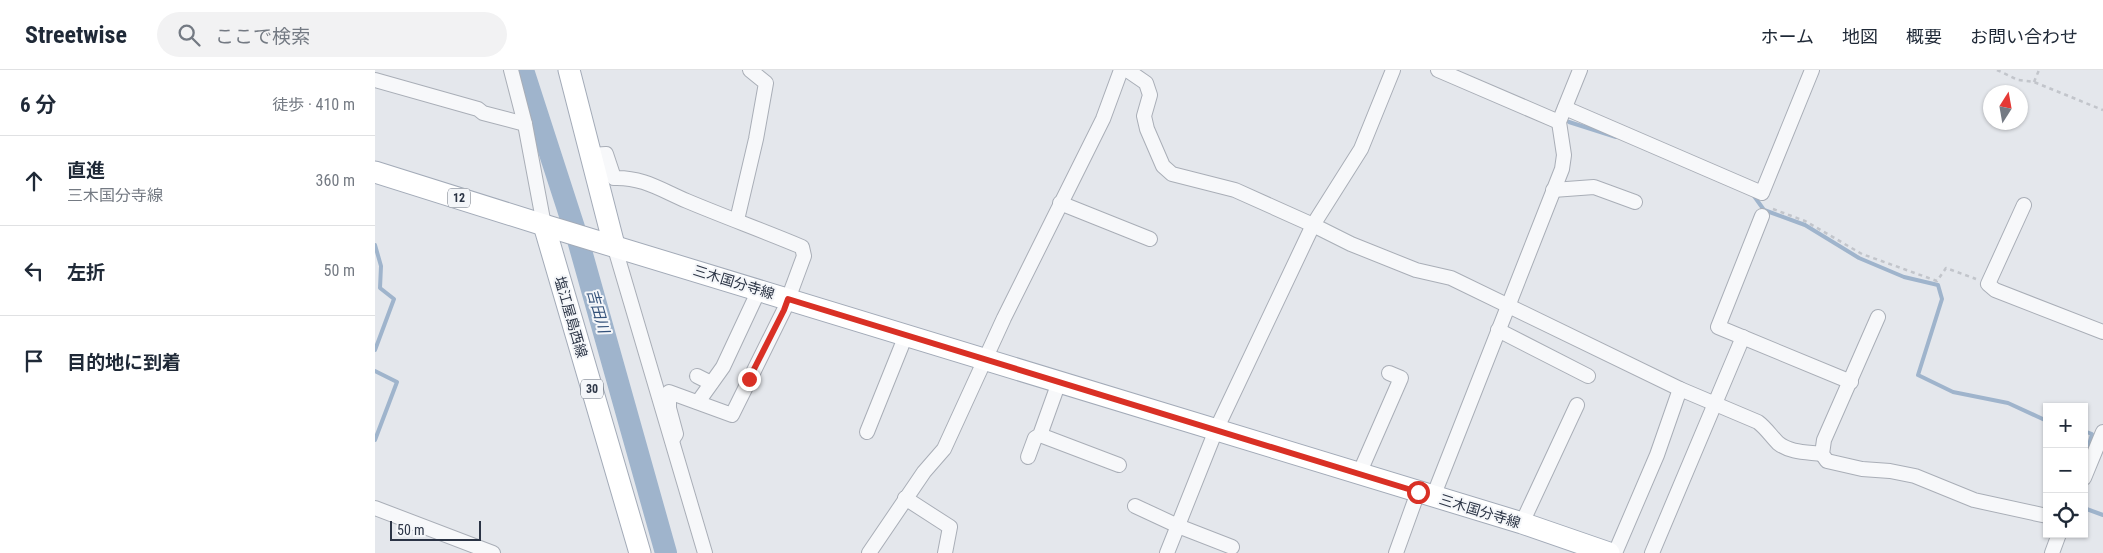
<!DOCTYPE html>
<html lang="ja">
<head>
<meta charset="utf-8">
<style>
  body { margin:0; font-family:"Roboto Condensed","Noto Sans JP",sans-serif; background:#f2f2f3; color:#1f2937 }
  .controls { position:absolute; right:15px; bottom:15px; display:grid; overflow:hidden; border-radius:0px; box-shadow:0 1px 4px #0004 }
  .controls button { width:45px; height:45px; display:grid; place-items:center; padding:0; border:0; border-bottom:1px solid #e0e1e3; background:#fff; color:#1f2937; font:25px sans-serif }
  .compass { position:absolute; left:1608px; top:15px; width:45px; height:45px; border-radius:50%; background:#fff; box-shadow:0 1px 4px #0004; rotate:11deg }
  .scale { position:absolute; left:15px; bottom:12px; width:91px; box-sizing:border-box; padding-left:5px; border:2px solid #2b3445; border-top:0; font-size:14px; line-height:18px; white-space:nowrap; color:#2b3445; -webkit-text-stroke:4px #f4f6f9; paint-order:stroke }
  .stop { position:absolute; width:15px; height:15px; margin:-11px; border:4px solid #d93025; border-radius:50%; background:#fff }
  .stop.end { background:#d93025; border-color:#fff; box-shadow:0 1px 5px #0008 }
  .list { margin:0; padding:0; list-style:none }
  h2 { display:flex; justify-content:space-between; align-items:center; height:65px; margin:0; padding:0 20px; font-size:21px }
  h2 small { font-size:16px; font-weight:400; color:#747a83 }
  .list li { display:grid; grid-template-columns:32px 1fr auto; gap:15px; align-items:center; box-sizing:border-box; height:90px; padding:0 20px; border-top:1px solid #e0e1e3 }
  .list b { display:block; font-size:19px; white-space:nowrap }
  .list p { margin:0; font-size:16px; white-space:nowrap; color:#747a83 }
  .list em { font-size:16px; font-style:normal; color:#747a83 }
  .icon { flex:none; width:28px; height:28px; fill:none; stroke:currentColor; stroke-width:2; stroke-linecap:round; stroke-linejoin:round }
  .map { position:relative; flex:none; width:1728px; height:483px; overflow:hidden }
  header { display:flex; align-items:center; gap:30px; box-sizing:border-box; height:70px; padding:0 25px; background:#fff; border-bottom:1px solid #e0e1e3 }
  header strong { font-size:24px }
  nav { display:flex; gap:28px; margin-inline-start:auto; font-size:18px }
  .search { width:350px; height:45px; background:#f2f2f3; display:flex; align-items:center; gap:12px; box-sizing:border-box; padding:0 18px; border-radius:28px; color:#747a83; font-size:19px }
  main { display:flex }
  aside { flex:1; background:#fff }
  .map>svg:first-child { display:block }
  .lines { fill:none; stroke-linecap:round; stroke-linejoin:round }
  .stream { stroke:#9fb4cc; stroke-width:4 }
  .river { stroke:#9fb4cc; stroke-width:22 }
  .minor-casing { stroke:#a9aeb7; stroke-width:16 }
  .primary-casing { stroke:#a3abb8; stroke-width:23 }
  .path { stroke:#c2c5cb; stroke-width:2.5; stroke-dasharray:4 4; stroke-linecap:butt }
  .minor { stroke:#f7f8fa; stroke-width:14 }
  .primary { stroke:#fff; stroke-width:21 }
  .route { stroke:#d93025; stroke-width:6 }
  .labels { text-anchor:middle; dominant-baseline:central; stroke-width:4; stroke-linejoin:round; paint-order:stroke }
  .shield { fill:#f4f6f9; stroke:#676e7b; stroke-width:1 }
  .shield-label { font-size:12px; font-weight:bold; fill:#2b3445 }
  .street-label { font-size:14px; fill:#2b3445; stroke:#f4f6f9 }
  .water-label { font-size:15px; font-style:italic; fill:#34527a; stroke:#f4f6f9 }
</style>
</head>
<body>
<header>
<strong>Streetwise</strong>
<div class="search"><svg class="icon" aria-label="search" viewBox="0 0 24 24"><circle cx="10" cy="10" r="6"/><path d="M15 15l6 6"/></svg>ここで検索</div>
<nav><a>ホーム</a><a>地図</a><a>概要</a><a>お問い合わせ</a></nav>
</header>
<main>
<aside>
<h2>6 分<small>徒歩 · 410 m</small></h2>
<ul class="list">
<li><svg class="icon" aria-label="ahead" viewBox="0 0 24 24"><path d="M12 20V5M6 11l6-6 6 6"/></svg><div><b>直進</b><p>三木国分寺線</p></div><em>360 m</em></li>
<li><svg class="icon" aria-label="left" viewBox="0 0 24 24"><path d="M17 20v-9H6M10 6l-5 5 5 5"/></svg><div><b>左折</b></div><em>50 m</em></li>
<li><svg class="icon" aria-label="arrive" viewBox="0 0 24 24"><path d="M6 21V4h12l-3 4 3 4H6"/></svg><div><b>目的地に到着</b></div></li>
</ul>
</aside>
<div class="map">
<svg width="1728" height="483" viewBox="0 0 1728 483">
  <rect width="100%" height="100%" fill="#e4e7ec"/>
  <g class="lines">
    <g class="stream">
      <path d="M1194,52L1241,67"/>
      <path d="M1379,126L1389,140L1430,155L1484,188L1529,207L1563,215L1567,229L1543,305L1578,322L1633,333L1672,351"/>
      <path d="M0,175L6,196L5,218L19,229L0,280"/>
      <path d="M0,301L22,312L0,370"/>
      <path d="M1709,361L1717,364L1711,386"/>
      <path d="M1709,438L1728,445"/>
    </g>
    <path class="river" d="M148,0L203,170L291,483"/>
    <defs>
      <g id="minor">
        <path d="M136,0L150,54L169,155"/>
        <path d="M752,0L771,13L775,25L769,46L772,59L788,96L797,104L860,120L938,155L976,174L1041,200L1076,208L1305,319L1383,352C1391,358 1396,366 1403,373C1415,383 1433,382 1447,384"/>
        <path d="M1063,0L1184,52"/>
        <path d="M0,10L103,39L108,43L150,54"/>
        <path d="M1190,38L1387,123L1437,0"/>
        <path d="M216,85L231,84L239,108C268,107 286,120 312,131C350,147 389,161 427,177L429,186L409,240L357,345L294,322V338L301,364L297,370"/>
        <path d="M1178,120L1219,117L1260,132"/>
        <path d="M685,133L775,169"/>
        <path d="M1649,135L1613,214L1620,220L1728,262"/>
        <path d="M1387,146L1343,257L1476,312"/>
        <path d="M362,150L381,69L391,13L375,0"/>
        <path d="M239,175L330,483"/>
        <path d="M1503,247L1449,370L1447,384L1452,391L1487,399L1515,401L1540,406L1599,430L1672,446"/>
        <path d="M1123,260L1213,306"/>
        <path d="M322,306L336,313"/>
        <path d="M323,332L348,297L384,220"/>
        <path d="M492,362L531,265"/>
        <path d="M665,365L744,395"/>
        <path d="M653,387L660,368L665,365L684,312"/>
        <path d="M984,404L1026,308L1014,303"/>
        <path d="M1709,408L1728,362"/>
        <path d="M1058,427L1187,99L1189,85L1184,52L1205,0"/>
        <path d="M530,428L575,457L570,483"/>
        <path d="M760,436L803,456L857,477"/>
        <path d="M0,438L118,483"/>
        <path d="M1147,453L1202,335"/>
        <path d="M494,483L549,402L569,379L629,248L728,49L746,0"/>
        <path d="M792,483L841,360L938,155L986,79L1018,0"/>
        <path d="M1021,483L1043,422"/>
        <path d="M1240,483L1282,385L1305,319"/>
        <path d="M1277,483L1368,267"/>
        <path d="M1677,483L1684,464"/>
      </g>
      <g id="primary">
        <path d="M194,0L239,175"/>
        <path d="M0,102L172,156L1147,453L1234,483"/>
        <path d="M169,155L265,483"/>
      </g>
    </defs>
    <use href="#minor" class="minor-casing"/>
    <use href="#primary" class="primary-casing"/>
    <g class="path">
      <path d="M1622,0L1643,10L1659,12L1728,40"/>
      <path d="M1659,12L1664,0"/>
      <path d="M1398,139L1430,151L1487,184L1562,211L1571,198L1601,209"/>
    </g>
    <use href="#minor" class="minor"/>
    <use href="#primary" class="primary"/>
  </g>
  <g class="lines">
    <path class="route" d="M374,309L409,240L413,229L1043,422"/>
  </g>
  <g class="labels">
    <g class="shield">
      <rect x="73" y="118.5" width="22" height="19" rx="4"/>
      <rect x="206" y="309.5" width="22" height="19" rx="4"/>
    </g>
    <g class="shield-label">
      <text x="84" y="128">12</text>
      <text x="217" y="319">30</text>
    </g>
    <g class="street-label">
      <text transform="translate(359 212) rotate(17)">三木国分寺線</text>
      <text transform="translate(196 247) rotate(74)">塩江屋島西線</text>
      <text transform="translate(1105 441) rotate(17)">三木国分寺線</text>
    </g>
    <g class="water-label">
      <text transform="translate(223 241) rotate(74)">吉田川</text>
    </g>
  </g>
</svg>
<div class="controls">
<button>+</button>
<button>−</button>
<button><svg class="icon" aria-label="locate" viewBox="0 0 24 24"><circle cx="12" cy="12" r="6"/><path d="M12 2v4M12 18v4M2 12h4M18 12h4"/></svg></button>
</div>
<svg class="compass" viewBox="-18 -18 36 36"><path d="M0-13l5 13h-10z" fill="#e53935"/><path d="M0 13l5-13h-10z" fill="#747a83"/></svg>
<div class="scale">50 m</div>
<div class="stop" style="left:1043px;top:422px"></div>
<div class="stop end" style="left:374px;top:309px"></div>
</div>
</main>
</body>
</html>
